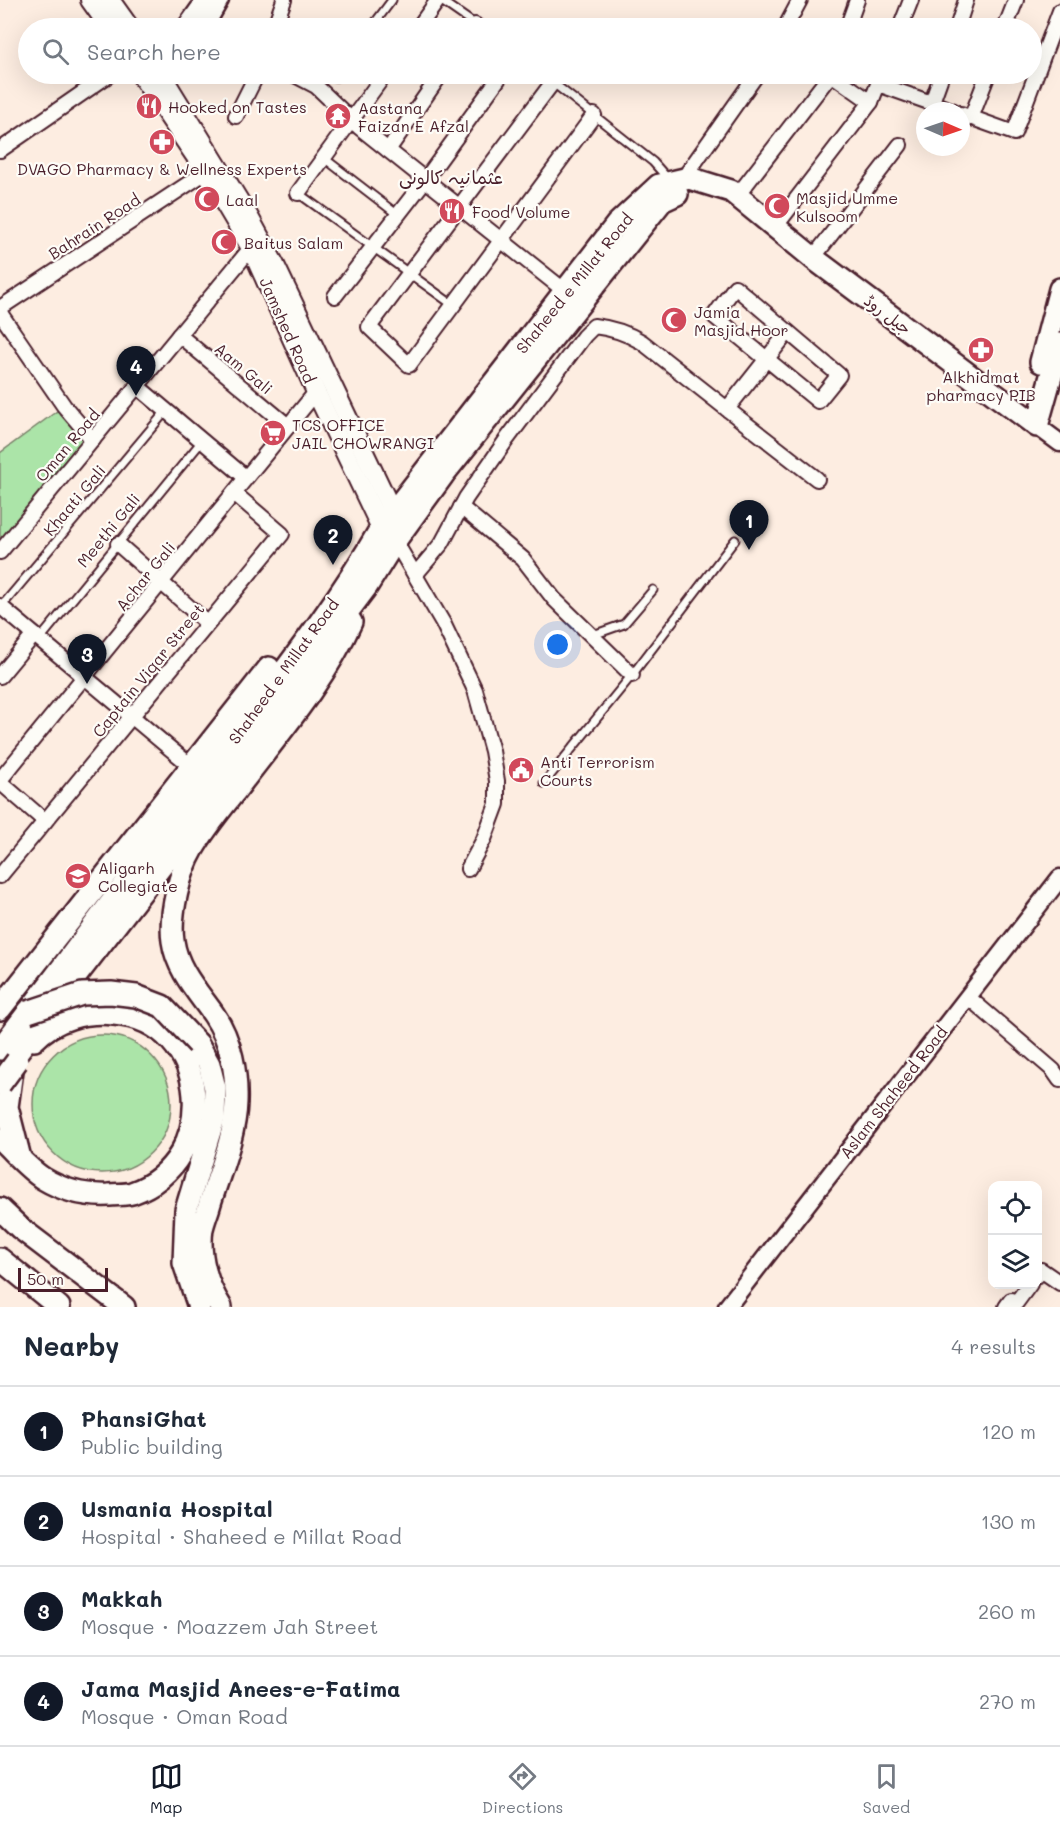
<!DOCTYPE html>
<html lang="en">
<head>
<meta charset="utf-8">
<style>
  body { margin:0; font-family:Mali,"Playpen Sans Arabic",sans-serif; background:#f2f2f3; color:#1f2937 }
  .controls { position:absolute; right:18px; bottom:18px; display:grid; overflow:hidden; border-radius:12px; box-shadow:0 6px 24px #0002 }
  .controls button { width:54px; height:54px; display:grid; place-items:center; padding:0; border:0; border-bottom:2px solid #e0e1e3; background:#fff; color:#1f2937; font:30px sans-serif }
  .compass { position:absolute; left:916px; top:102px; width:54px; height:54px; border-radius:50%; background:#fff; box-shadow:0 6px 24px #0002; rotate:92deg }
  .scale { position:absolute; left:18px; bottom:15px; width:90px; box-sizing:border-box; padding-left:6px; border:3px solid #4a1f2b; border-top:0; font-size:16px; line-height:21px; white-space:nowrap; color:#4a1f2b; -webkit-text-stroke:4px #fdfcf7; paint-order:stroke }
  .you { position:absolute; left:558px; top:645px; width:21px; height:21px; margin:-15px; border:4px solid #fff; border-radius:50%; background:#1a73e8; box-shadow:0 0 0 9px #1a73e833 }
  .badge { display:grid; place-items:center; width:39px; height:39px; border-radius:50%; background:#111827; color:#fff; font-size:20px; font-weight:700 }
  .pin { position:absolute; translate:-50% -50px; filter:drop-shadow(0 2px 3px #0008) }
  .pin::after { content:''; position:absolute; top:32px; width:21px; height:18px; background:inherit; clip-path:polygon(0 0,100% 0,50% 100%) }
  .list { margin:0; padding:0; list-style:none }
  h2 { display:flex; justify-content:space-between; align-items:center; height:78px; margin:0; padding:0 24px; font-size:26px }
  h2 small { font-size:20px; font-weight:400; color:#747a83 }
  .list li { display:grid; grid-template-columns:39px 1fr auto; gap:18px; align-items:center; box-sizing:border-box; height:90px; padding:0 24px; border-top:2px solid #e0e1e3 }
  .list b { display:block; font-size:22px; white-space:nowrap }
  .list p { margin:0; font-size:20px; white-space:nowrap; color:#747a83 }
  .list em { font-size:20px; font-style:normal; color:#747a83 }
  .icon { flex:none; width:33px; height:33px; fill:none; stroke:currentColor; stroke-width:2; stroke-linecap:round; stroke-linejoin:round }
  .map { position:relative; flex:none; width:1060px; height:1307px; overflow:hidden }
  .search { position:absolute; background:#fff; box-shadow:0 6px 24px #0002; left:18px; right:18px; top:18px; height:66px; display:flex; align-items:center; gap:15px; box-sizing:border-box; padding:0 21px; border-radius:33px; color:#747a83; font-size:22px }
  .sheet { height:438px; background:#fff }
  nav { display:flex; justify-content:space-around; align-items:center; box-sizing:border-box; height:84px; border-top:2px solid #e0e1e3; background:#fff; font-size:16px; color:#747a83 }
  nav a { display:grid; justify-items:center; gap:3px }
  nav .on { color:#111827 }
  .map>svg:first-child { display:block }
  .green { fill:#abe4a8; stroke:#7a826a; stroke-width:1.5 }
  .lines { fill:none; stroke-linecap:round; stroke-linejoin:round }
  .service-casing { stroke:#4a1f2b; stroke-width:11 }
  .minor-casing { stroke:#4a1f2b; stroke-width:18 }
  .tertiary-casing { stroke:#4a1f2b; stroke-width:21 }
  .secondary-casing { stroke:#4a1f2b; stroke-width:22 }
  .primary-casing { stroke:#4a1f2b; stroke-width:26 }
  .service { stroke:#fdfcf7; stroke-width:7 }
  .minor { stroke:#fdfcf7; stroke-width:14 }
  .tertiary { stroke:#fdfcf7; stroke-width:16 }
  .secondary { stroke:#fdfcf7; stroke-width:18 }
  .primary { stroke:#fdfcf7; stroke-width:21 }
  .primary-bridge-casing { stroke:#4a1f2b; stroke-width:26; stroke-linecap:butt }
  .primary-bridge { stroke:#fdfcf7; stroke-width:21 }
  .labels { text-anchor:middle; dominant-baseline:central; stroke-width:4.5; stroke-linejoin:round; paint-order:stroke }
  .poi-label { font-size:16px; fill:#4a1f2b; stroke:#fdfcf7; text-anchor:start }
  .street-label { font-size:16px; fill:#4a1f2b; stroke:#fdfcf7 }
  .neighbourhood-label { font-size:18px; fill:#4a1f2b; stroke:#fdfcf7 }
</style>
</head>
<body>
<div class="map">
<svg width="1060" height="1307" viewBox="0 0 1060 1307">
  <rect width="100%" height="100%" fill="#fdede1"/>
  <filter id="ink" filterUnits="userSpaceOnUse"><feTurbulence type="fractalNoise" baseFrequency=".0167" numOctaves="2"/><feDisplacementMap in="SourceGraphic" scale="12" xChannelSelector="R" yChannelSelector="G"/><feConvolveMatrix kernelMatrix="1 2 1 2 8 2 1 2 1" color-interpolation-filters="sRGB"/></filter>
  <g filter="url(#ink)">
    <g class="green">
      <path d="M64,406L93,440L0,552V453Z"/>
      <circle cx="102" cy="1104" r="69"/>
    </g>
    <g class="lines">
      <defs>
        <g id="service">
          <path d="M440,0L476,25"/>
          <path d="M371,28L392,0"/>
          <path d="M542,74L653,162L669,180"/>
          <path d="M336,77L339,74"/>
          <path d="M324,158L398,215"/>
          <path d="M298,193L453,305"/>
          <path d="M1,607L166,411"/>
          <path d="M593,635L624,624L653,590"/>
          <path d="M40,639L202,441"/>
          <path d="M544,783L632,675L735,540"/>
        </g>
        <g id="minor">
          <path d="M274,28L284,0"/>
          <path d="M418,28L438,0"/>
          <path d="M473,28L475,25"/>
          <path d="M785,28L800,0"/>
          <path d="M847,28L857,0"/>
          <path d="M900,28L911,0"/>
          <path d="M957,28L966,0"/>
          <path d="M1005,28L1016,0"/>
          <path d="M293,74L316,86L359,127L570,295"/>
          <path d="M831,74L871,102"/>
          <path d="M553,82L369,327L409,365L594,115"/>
          <path d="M878,84L954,111"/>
          <path d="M932,102L942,74"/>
          <path d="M961,114L1014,133L1060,11"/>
          <path d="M236,116L257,74"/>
          <path d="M971,118L988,74"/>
          <path d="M0,150L110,74"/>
          <path d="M388,150L441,74"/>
          <path d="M683,179L757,74"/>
          <path d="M298,193L385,74"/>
          <path d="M737,196L831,74"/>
          <path d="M775,227L871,102L882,74"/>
          <path d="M813,258L900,145"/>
          <path d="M735,287L839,375L818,401L714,316Z"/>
          <path d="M335,296L425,180L502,74"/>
          <path d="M0,308L206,172"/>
          <path d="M0,313L64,406L93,440"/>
          <path d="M788,332L727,409L817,479"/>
          <path d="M179,335L288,426"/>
          <path d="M137,386L245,477"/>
          <path d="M461,507L523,559L554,599L632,675"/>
          <path d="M395,541L443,623L475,690L492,751L497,781V804L484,839L468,869"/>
          <path d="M118,544L207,623"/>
          <path d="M0,552L251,248"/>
          <path d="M415,575L442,543L466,498L507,439L584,336L594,326C612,328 627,333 642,342L727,409"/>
          <path d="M0,606L191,766"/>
          <path d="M0,676L34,635"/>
          <path d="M0,780L316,392"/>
          <path d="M0,782L45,821"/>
          <path d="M0,876L282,534L234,493"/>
          <path d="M968,997L1053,1070L1060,1080"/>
          <path d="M1038,1275L1041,1270L1060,1283"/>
          <path d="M1006,1307L1011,1300L1016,1303L1030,1284"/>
        </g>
        <g id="tertiary">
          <path d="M185,28L205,0"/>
          <path d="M204,28L220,0"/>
          <path d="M1037,426L1060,443"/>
          <path d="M727,1307L1060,878"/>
        </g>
        <g id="secondary">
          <path d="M90,0L110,28"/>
          <path d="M110,0L130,28"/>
          <path d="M140,74L206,172L251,248L316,392L381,528L389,536"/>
          <path d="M161,74L249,217L275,265L393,513L399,522"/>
        </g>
        <g id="primary">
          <path d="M1041,362L1060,289"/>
          <path d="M0,1009L269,668"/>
          <path d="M198,1044L209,1064L215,1088L214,1118L186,1210L184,1263L199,1307"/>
          <path d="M0,1049C71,957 141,863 211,769C269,690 332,613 381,528L617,224L659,185L689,178L731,191L813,258L1037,426L1060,344"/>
          <path d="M0,1139C14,1152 28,1169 44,1179C64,1191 86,1196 109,1195C117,1194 125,1195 132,1193C222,1161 213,1022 114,1014C85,1011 54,1019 34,1040"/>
          <path d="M20,1158L7,1107L14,1056L191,828L270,715L367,586L395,541L443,475L662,201L677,194"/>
          <path d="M0,1209L20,1228L124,1307"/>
          <path d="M0,1259L59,1307"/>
          <path d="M221,1307C207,1286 198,1255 202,1229C204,1220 208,1211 210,1203C220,1171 235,1136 236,1102C237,1073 231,1040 214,1015C198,992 177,970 173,941C169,914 180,871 193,849C205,828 221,809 236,790C276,737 324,682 351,622"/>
        </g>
      </defs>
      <use href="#service" class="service-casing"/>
      <use href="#minor" class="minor-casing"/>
      <use href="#tertiary" class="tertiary-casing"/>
      <use href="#secondary" class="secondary-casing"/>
      <use href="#primary" class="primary-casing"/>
      <use href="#service" class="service"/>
      <use href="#minor" class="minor"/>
      <use href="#tertiary" class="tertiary"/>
      <use href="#secondary" class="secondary"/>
      <use href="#primary" class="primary"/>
      <defs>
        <g id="primary-bridge">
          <path d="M28,1012L82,994L111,993L136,996L162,1006L198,1044"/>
          <path d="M0,1084L17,1061"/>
        </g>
      </defs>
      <use href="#primary-bridge" class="primary-bridge-casing"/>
      <use href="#primary-bridge" class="primary-bridge"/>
    </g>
  </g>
  <defs>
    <symbol id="restaurant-disc" viewBox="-11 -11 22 22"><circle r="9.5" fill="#d1495b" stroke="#fdfcf7"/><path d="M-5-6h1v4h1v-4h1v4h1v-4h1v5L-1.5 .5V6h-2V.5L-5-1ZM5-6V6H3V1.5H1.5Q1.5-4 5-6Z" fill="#fff"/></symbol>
    <symbol id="temple-disc" viewBox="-11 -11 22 22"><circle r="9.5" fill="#d1495b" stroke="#fdfcf7"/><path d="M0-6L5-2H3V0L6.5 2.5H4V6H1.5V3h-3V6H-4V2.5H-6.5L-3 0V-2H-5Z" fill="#fff"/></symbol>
    <symbol id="pharmacy-disc" viewBox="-11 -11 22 22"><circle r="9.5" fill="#d1495b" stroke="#fdfcf7"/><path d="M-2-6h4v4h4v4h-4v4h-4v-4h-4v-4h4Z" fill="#fff"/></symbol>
    <symbol id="mosque-disc" viewBox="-11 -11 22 22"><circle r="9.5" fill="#d1495b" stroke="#fdfcf7"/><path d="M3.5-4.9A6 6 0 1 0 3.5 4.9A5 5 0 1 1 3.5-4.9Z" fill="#fff"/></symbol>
    <symbol id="supermarket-disc" viewBox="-11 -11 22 22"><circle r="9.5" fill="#d1495b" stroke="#fdfcf7"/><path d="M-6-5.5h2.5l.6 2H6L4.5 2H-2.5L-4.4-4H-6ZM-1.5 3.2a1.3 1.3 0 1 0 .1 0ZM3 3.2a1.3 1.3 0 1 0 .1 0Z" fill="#fff"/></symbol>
    <symbol id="civic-disc" viewBox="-11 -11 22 22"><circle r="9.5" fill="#d1495b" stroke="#fdfcf7"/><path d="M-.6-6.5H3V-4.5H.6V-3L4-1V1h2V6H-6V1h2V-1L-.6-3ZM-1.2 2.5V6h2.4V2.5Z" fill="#fff"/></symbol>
    <symbol id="school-disc" viewBox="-11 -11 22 22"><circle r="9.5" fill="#d1495b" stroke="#fdfcf7"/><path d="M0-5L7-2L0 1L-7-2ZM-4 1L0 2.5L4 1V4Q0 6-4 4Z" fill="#fff"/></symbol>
  </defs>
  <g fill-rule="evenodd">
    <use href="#restaurant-disc" x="134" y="91" width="30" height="30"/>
    <use href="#temple-disc" x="323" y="101" width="30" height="30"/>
    <use href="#pharmacy-disc" x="147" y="127" width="30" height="30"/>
    <use href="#mosque-disc" x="192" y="184" width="30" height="30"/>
    <use href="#mosque-disc" x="762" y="191" width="30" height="30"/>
    <use href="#restaurant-disc" x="437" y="196" width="30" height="30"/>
    <use href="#mosque-disc" x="209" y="227" width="30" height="30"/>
    <use href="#mosque-disc" x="659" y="305" width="30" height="30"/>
    <use href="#pharmacy-disc" x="966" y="335" width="30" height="30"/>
    <use href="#supermarket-disc" x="258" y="418" width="30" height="30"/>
    <use href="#civic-disc" x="506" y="755" width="30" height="30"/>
    <use href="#school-disc" x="63" y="861" width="30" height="30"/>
  </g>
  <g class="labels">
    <g class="poi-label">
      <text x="168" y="106">Hooked on Tastes</text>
      <text x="358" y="107">Aastana<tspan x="358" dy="18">Faizan E Afzal</tspan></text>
      <text x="162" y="168" text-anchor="middle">DVAGO Pharmacy &amp; Wellness Experts</text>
      <text x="796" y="197">Masjid Umme<tspan x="796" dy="18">Kulsoom</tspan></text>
      <text x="226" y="199">Laal</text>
      <text x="472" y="211">Food Volume</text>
      <text x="244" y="242">Baitus Salam</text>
      <text x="694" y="311">Jamia<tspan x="694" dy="18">Masjid Hoor</tspan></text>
      <text x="981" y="376" text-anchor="middle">Alkhidmat<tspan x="981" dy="18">pharmacy PIB</tspan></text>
      <text x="292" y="424">TCS OFFICE<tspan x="292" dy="18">JAIL CHOWRANGI</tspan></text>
      <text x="540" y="761">Anti Terrorism<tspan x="540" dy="18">Courts</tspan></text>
      <text x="98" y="867">Aligarh<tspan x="98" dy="18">Collegiate</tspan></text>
    </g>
    <g class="street-label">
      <text transform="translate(94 226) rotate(-33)">Bahrain Road</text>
      <text transform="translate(574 283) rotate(-51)">Shaheed e Millat Road</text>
      <text transform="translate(888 314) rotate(37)">جیل روڈ</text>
      <text transform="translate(288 330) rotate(66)">Jamshed Road</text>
      <text transform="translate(244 368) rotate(40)">Aam Gali</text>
      <text transform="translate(67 445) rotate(-50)">Oman Road</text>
      <text transform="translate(74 500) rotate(-50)">Khaati Gali</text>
      <text transform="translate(108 530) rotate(-51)">Meethi Gali</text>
      <text transform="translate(145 576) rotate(-51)">Achar Gali</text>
      <text transform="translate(148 670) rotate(-51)">Captain Viqar Street</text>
      <text transform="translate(283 671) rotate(-54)">Shaheed e Millat Road</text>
      <text transform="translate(893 1092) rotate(-52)">Aslam Shaheed Road</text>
    </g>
    <g class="neighbourhood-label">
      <text x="451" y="177">عثمانیہ کالونی</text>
    </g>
  </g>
</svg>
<div class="controls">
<button><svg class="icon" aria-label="locate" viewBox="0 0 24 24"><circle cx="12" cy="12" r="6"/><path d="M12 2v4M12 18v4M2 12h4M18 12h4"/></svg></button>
<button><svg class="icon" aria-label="layers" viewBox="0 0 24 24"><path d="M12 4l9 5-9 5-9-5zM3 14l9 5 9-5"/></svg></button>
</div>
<svg class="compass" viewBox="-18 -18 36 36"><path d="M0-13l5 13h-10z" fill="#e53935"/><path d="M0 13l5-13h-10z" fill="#747a83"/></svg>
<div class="scale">50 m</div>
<div class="you"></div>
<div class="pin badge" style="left:749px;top:550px">1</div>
<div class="pin badge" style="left:333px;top:565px">2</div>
<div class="pin badge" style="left:87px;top:684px">3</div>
<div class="pin badge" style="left:136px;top:396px">4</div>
<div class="search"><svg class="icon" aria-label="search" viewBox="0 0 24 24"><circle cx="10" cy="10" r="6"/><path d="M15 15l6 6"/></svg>Search here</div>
</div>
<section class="sheet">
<h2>Nearby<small>4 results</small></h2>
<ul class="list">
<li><span class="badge">1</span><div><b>PhansiGhat</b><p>Public building</p></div><em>120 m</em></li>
<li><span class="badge">2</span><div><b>Usmania Hospital</b><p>Hospital · Shaheed e Millat Road</p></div><em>130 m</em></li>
<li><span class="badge">3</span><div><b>Makkah</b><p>Mosque · Moazzem Jah Street</p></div><em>260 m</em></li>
<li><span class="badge">4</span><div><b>Jama Masjid Anees-e-Fatima</b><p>Mosque · Oman Road</p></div><em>270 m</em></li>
</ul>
</section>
<nav>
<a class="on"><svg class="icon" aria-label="map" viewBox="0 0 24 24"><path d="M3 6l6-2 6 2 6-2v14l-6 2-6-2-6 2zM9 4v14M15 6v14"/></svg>Map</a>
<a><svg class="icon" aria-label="directions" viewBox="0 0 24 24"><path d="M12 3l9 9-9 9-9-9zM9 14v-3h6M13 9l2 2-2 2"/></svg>Directions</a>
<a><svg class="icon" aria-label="saved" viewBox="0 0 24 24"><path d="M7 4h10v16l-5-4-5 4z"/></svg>Saved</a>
</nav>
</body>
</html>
